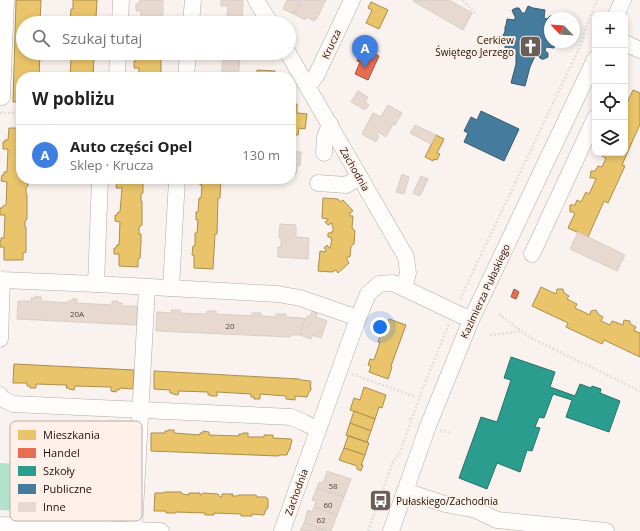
<!DOCTYPE html>
<html lang="pl">
<head>
<meta charset="utf-8">
<style>
  body { margin:0; font-family:"Open Sans",sans-serif; background:#f2f2f2; color:#222 }
  .controls { position:absolute; right:12px; top:12px; display:grid; overflow:hidden; border-radius:8px; box-shadow:0 2px 6px #0003 }
  .controls button { width:36px; height:36px; display:grid; place-items:center; padding:0; border:0; border-bottom:1px solid #e0e0e0; background:#fff; color:#222; font:20px sans-serif }
  .compass { position:absolute; left:544px; top:12px; width:36px; height:36px; border-radius:50%; background:#fff; box-shadow:0 2px 6px #0003; rotate:295deg }
  .you { position:absolute; left:380px; top:327px; width:14px; height:14px; margin:-10px; border:3px solid #fff; border-radius:50%; background:#1a73e8; box-shadow:0 0 0 6px #1a73e833 }
  .badge { display:grid; place-items:center; width:26px; height:26px; border-radius:50%; background:#695f5a; color:#fff; font-size:13px; font-weight:700 }
  .pin { position:absolute; translate:-50% -33px; filter:drop-shadow(0 1px 2px #0008) }
  .pin::after { content:''; position:absolute; top:21px; width:14px; height:12px; background:inherit; clip-path:polygon(0 0,100% 0,50% 100%) }
  .list { margin:0; padding:0; list-style:none }
  h2 { display:flex; justify-content:space-between; align-items:center; height:52px; margin:0; padding:0 16px; font-size:17px }
  h2 small { font-size:13px; font-weight:400; color:#767676 }
  .list li { display:grid; grid-template-columns:26px 1fr auto; gap:12px; align-items:center; box-sizing:border-box; height:60px; padding:0 16px; border-top:1px solid #e0e0e0 }
  .list b { display:block; font-size:15px; white-space:nowrap }
  .list p { margin:0; font-size:13px; white-space:nowrap; color:#767676 }
  .list em { font-size:13px; font-style:normal; color:#767676 }
  .icon { flex:none; width:22px; height:22px; fill:none; stroke:currentColor; stroke-width:2; stroke-linecap:round; stroke-linejoin:round }
  .map { position:relative; flex:none; width:640px; height:531px; overflow:hidden }
  .search { position:absolute; background:#fff; box-shadow:0 2px 6px #0003; left:16px; top:16px; width:280px; height:44px; display:flex; align-items:center; gap:10px; box-sizing:border-box; padding:0 14px; border-radius:22px; color:#767676; font-size:15px }
  .panel { position:absolute; background:#fff; box-shadow:0 2px 6px #0003; left:16px; top:72px; width:280px; height:112px; border-radius:16px }
  .map>svg:first-child { display:block }
  .green { fill:#b1e3ca }
  .homes { fill:#e9c46a; stroke:#ab8e4d }
  .shops { fill:#e76f51; stroke:#aa523c }
  .schools { fill:#2a9d8f; stroke:#267367 }
  .public { fill:#457b9d; stroke:#385b71 }
  .building { fill:#e7d9d0; stroke:#d8cec9 }
  .lines { fill:none; stroke-linecap:round; stroke-linejoin:round }
  .minor-casing { stroke:#b3aaa5; stroke-width:17 }
  .path { stroke:#e1dfde; stroke-width:2.5; stroke-dasharray:2 2; stroke-linecap:butt }
  .minor { stroke:#fefdfc; stroke-width:16 }
  .labels { text-anchor:middle; dominant-baseline:central; stroke-width:4; stroke-linejoin:round; paint-order:stroke }
  .number-label { font-size:8px; fill:#4f433c }
  .poi-label { font-size:10px; fill:#1b100a; stroke:#fff1e9; text-anchor:end }
  .street-label { font-size:10px; fill:#1b100a; stroke:#fff1e9 }
  .key { fill:#fff1e9; stroke:#bbaea6; stroke-width:1 }
  .key-label { font-size:11px; fill:#1b100a }
</style>
</head>
<body>
<div class="map">
<svg width="640" height="531" viewBox="0 0 640 531">
  <rect width="100%" height="100%" fill="#faf2ee"/>
  <path class="green" d="M0,463L124,471L121,519L0,510Z"/>
  <g class="homes">
    <path d="M16,0H41L40,23H23V53H40L39,77H21V102H13Z"/>
    <path d="M73,0H97L96,17H93V21H96V23H70L71,9H73Z"/>
    <path d="M371,2L388,10L379,29L366,23L372,10L368,8Z"/>
    <path d="M69,53H91V56H94L93,77H68H70L71,58H69Z"/>
    <path d="M140,53H161V72L158,74V77H139V68H134V61H136V59H139Z"/>
    <path d="M257,70L275,71L274,77H257Z"/>
    <path d="M633,90L640,93V124L622,165L625,166L608,203L604,201L588,237L568,228L575,213L573,212H570V205H575L577,200L581,202L586,192L589,194L596,179L594,178H590L591,171H595L598,166L602,167L606,158L602,156L604,153H625V104L626,105Z"/>
    <path d="M291,104H297V113L307,114L305,129L299,128L298,135H291Z"/>
    <path d="M9,128H21V179H28V186L26,188V194H27V219L25,221V227H26V252L23,253V260H4V247H0V241H1V238H4L5,215H0V208H2L3,206L6,205L7,182L1,181L2,175H4V172H7L8,149H3V142H5V140H8Z"/>
    <path d="M436,135L444,139L437,153L440,154L437,160L434,159L433,161L425,157Z"/>
    <path d="M119,179H143V193L141,194V201H142V225L139,227V234H141V242L140,258L138,260V267L119,266V254H114V248H116L117,245H119L120,222L115,221V215H117L118,212H120L122,188H116L117,182H119Z"/>
    <path d="M200,179H221L220,198H218L217,234H215L213,269L194,268V255H192L193,246H195V233H197L198,220H196V212H198L199,198H201L202,185H200Z"/>
    <path d="M323,198L338,199L340,202L343,200L353,211L350,213V216H353L352,228L355,231L354,244L351,246L350,257H347V260L349,263L338,273L336,270L332,272L318,271L320,251L326,252V250L324,248L327,245L329,248H330L332,239H331V237H328V233H331V232H333V227L332,226V223L328,225L325,222L328,220V219L322,218Z"/>
    <path d="M541,287L556,294L557,289H563L564,293L569,296L567,299L577,304L575,308L590,315L591,311L596,310L598,314L603,317L601,321L610,325L612,321L623,325L624,320L630,321V324L636,327L634,331L640,333V357L604,340L602,344L566,327L568,323L532,306Z"/>
    <path d="M389,319L406,325L391,366L392,367L388,379L369,372L371,366L368,365L370,359L374,360L380,342H378L381,333L383,334Z"/>
    <path d="M14,364L134,370L133,389L120,388L119,390H116V392L111,391V387L75,386L74,390L69,389V388H66L67,385L36,384V388H30V386H27V383H13Z"/>
    <path d="M154,371L299,379L301,380L310,381L311,382L310,387H311V390L309,392L307,397L295,396V400L286,399V396L260,394V399H254V397H251V394L217,392V396H211V395H208V392L179,391L178,395L173,394V393H170V390L154,389Z"/>
    <path d="M364,387L386,395L382,408L379,407L375,419L350,410L354,398L360,400Z"/>
    <path d="M354,411L375,419L371,431L350,423Z"/>
    <path d="M350,423L371,431L367,442L346,435Z"/>
    <path d="M168,430H174V433L200,435V433H203V431L209,432V435L239,436V434H243V433H248V437H264V435H273V438L291,439L292,441L290,447V450L289,449L287,455H280L278,456L151,451V433H165V431H168Z"/>
    <path d="M348,436L369,443L365,455L344,448Z"/>
    <path d="M344,448L365,455L361,465H363L361,471L357,469V466L339,460Z"/>
    <path d="M164,492H181L182,494L189,495V493H200V495H201L203,493L218,494L220,497H222V494H233L232,496H237L239,495H256L257,497H266L268,499V508L266,509L264,515L252,514V516H241V514L214,513V515H205V513L176,512V513H166V511H154L155,493H163Z"/>
  </g>
  <g class="shops">
    <path d="M363,48L379,56L368,80L355,74L360,62L357,61Z"/>
    <path d="M514,289L519,292L516,299L511,297Z"/>
  </g>
  <path class="schools" d="M511,357L555,372L550,387L575,396L580,384L591,388L592,386L601,389L600,393L620,401L609,432L566,417L572,400L553,394L544,418L539,417L535,427L540,428L532,451L527,450L520,472L497,463L487,489L459,478L481,417L497,422L511,380L504,378Z"/>
  <g class="public">
    <path d="M528,6L533,8L545,10L544,18L547,19L550,16H553L555,18H550V42H555L554,48L546,47L545,51L548,53V57L544,59H541L539,57V54H536L530,67L525,86L511,83L516,64V49L514,48L510,51H507L505,48V45L507,43L509,42L510,39L503,36L505,31V27L506,25L507,19L515,20V16L514,15L512,10L516,8H519L522,13H525Z"/>
    <path d="M481,111L519,129L504,161L464,142L468,133L464,131L471,117L477,120Z"/>
  </g>
  <g class="building">
    <path d="M141,0H163V15L161,16V23H141V11H136V4H139V1H141Z"/>
    <path d="M221,0H243L242,20H227L228,6H221Z"/>
    <path d="M287,0H301L295,12L292,13L283,9Z"/>
    <path d="M301,0H326L317,18L314,21L306,17L305,20L292,13L295,12Z"/>
    <path d="M414,0H449L472,13L463,30L413,1Z"/>
    <path d="M223,58L240,59L238,77H221Z"/>
    <path d="M358,91L368,97L365,102L369,105L365,110L351,102Z"/>
    <path d="M388,105L402,113L395,125L393,124L386,137L378,132L376,135L379,136L376,142L362,134L373,113L381,117Z"/>
    <path d="M415,125L436,135L431,144L410,133Z"/>
    <path d="M291,151L301,152L300,166L297,165L296,174H291Z"/>
    <path d="M402,174L409,177L404,194L396,192Z"/>
    <path d="M421,176L428,179L420,196L413,193Z"/>
    <path d="M280,224L296,225V237L309,238L308,259L278,257V247H281V238H279Z"/>
    <path d="M578,232L625,255L617,271L570,249Z"/>
    <path d="M35,296L41,297V301L68,303V301H71L72,299H77V303L112,305V301H118V303H122V306H137V325L17,319L18,301H31V298H35Z"/>
    <path d="M171,310H180V313L206,314L207,311H216V314L252,316V313H261V316L276,317V314H286V317L302,318L305,319L300,335H292L290,337L156,331L157,312L171,313Z"/>
    <path d="M312,311L317,313L316,317L327,321L321,338L318,336L317,337L313,335L311,339L300,335L305,319L308,316L311,315Z"/>
    <path d="M327,471L351,479L344,497L317,488L319,482L323,483Z"/>
    <path d="M317,488L344,497L337,515L314,507L316,501L312,500Z"/>
    <path d="M314,507L337,515L331,531H327L304,523L308,510L312,512Z"/>
    <path d="M304,523L327,531H300Z"/>
  </g>
  <g class="lines">
    <defs>
      <g id="minor">
        <path d="M256,0L270,23"/>
        <path d="M616,15L623,0"/>
        <path d="M120,23L121,0"/>
        <path d="M191,23L193,0"/>
        <path d="M625,43L640,50"/>
        <path d="M288,53L406,257L408,273L404,288"/>
        <path d="M117,77L118,53"/>
        <path d="M186,77L188,53"/>
        <path d="M308,86L316,76L352,0"/>
        <path d="M2,97L6,0"/>
        <path d="M324,153L325,137L330,124"/>
        <path d="M318,183L346,185L360,177"/>
        <path d="M532,254L595,118"/>
        <path d="M0,279L2,280L96,284L278,294L300,298L358,318"/>
        <path d="M96,284L100,179"/>
        <path d="M171,288L177,179"/>
        <path d="M0,339L2,280"/>
        <path d="M0,395L1,398L13,404L291,417L303,422L318,430"/>
        <path d="M405,491L445,504L476,510L497,520L606,531"/>
        <path d="M0,525L161,531"/>
        <path d="M134,530L147,287"/>
        <path d="M282,531L358,318L368,294L379,284L393,283L471,320"/>
        <path d="M391,531L428,426L471,320L595,59"/>
      </g>
    </defs>
    <use href="#minor" class="minor-casing"/>
    <g class="path">
      <path d="M463,0L475,13L477,14"/>
      <path d="M0,113H21"/>
      <path d="M460,299L583,40L585,30L597,0"/>
      <path d="M499,314L529,337L640,391"/>
      <path d="M490,335L521,331"/>
      <path d="M352,374L416,397"/>
      <path d="M409,418L410,419"/>
      <path d="M440,430L449,433"/>
      <path d="M368,531L393,462L400,452L426,380L449,324"/>
    </g>
    <use href="#minor" class="minor"/>
  </g>
  <defs>
    <symbol id="church-square" viewBox="-11 -11 22 22"><rect x="-9" y="-9" width="18" height="18" rx="4" fill="#695f5a" stroke="#fff1e9"/><path d="M-1.2-6h2.4v3.5h3.3v2.4h-3.3V6h-2.4V-.1h-3.3v-2.4h3.3Z" fill="#fff"/></symbol>
    <symbol id="bus-square" viewBox="-11 -11 22 22"><rect x="-9" y="-9" width="18" height="18" rx="4" fill="#695f5a" stroke="#fff1e9"/><path d="M-5-6H5V4H4V6H2V4H-2V6H-4V4H-5ZM-3.5-4V0h7V-4ZM-3.5 1.2v1.5H-2V1.2ZM2 1.2v1.5H3.5V1.2Z" fill="#fff"/></symbol>
  </defs>
  <g fill-rule="evenodd">
    <use href="#church-square" x="518" y="34" width="25" height="25"/>
    <use href="#bus-square" x="368" y="488" width="25" height="25"/>
  </g>
  <g class="labels">
    <g class="number-label">
      <text x="77" y="313">20A</text>
      <text x="230" y="325">20</text>
      <text x="333" y="485">58</text>
      <text x="328" y="504">60</text>
      <text x="321" y="519">62</text>
    </g>
    <g class="poi-label">
      <text x="514" y="40">Cerkiew<tspan x="514" dy="12">Świętego Jerzego</tspan></text>
      <text x="396" y="501" text-anchor="start">Pułaskiego/Zachodnia</text>
    </g>
    <g class="street-label">
      <text transform="translate(331 44) rotate(-65)">Krucza</text>
      <text transform="translate(355 169) rotate(60)">Zachodnia</text>
      <text transform="translate(485 291) rotate(-65)">Kazimierza Pułaskiego</text>
      <text transform="translate(296 492) rotate(-70)">Zachodnia</text>
    </g>
  </g>
  <rect x="10" y="421" width="132" height="100" rx="6" class="key"/>
  <rect x="18" y="430" width="18" height="10" fill="#e9c46a"/>
  <rect x="18" y="448" width="18" height="10" fill="#e76f51"/>
  <rect x="18" y="466" width="18" height="10" fill="#2a9d8f"/>
  <rect x="18" y="484" width="18" height="10" fill="#457b9d"/>
  <rect x="18" y="502" width="18" height="10" fill="#e7d9d0"/>
  <g class="key-label">
    <text x="43" y="439">Mieszkania</text>
    <text x="43" y="457">Handel</text>
    <text x="43" y="475">Szkoły</text>
    <text x="43" y="493">Publiczne</text>
    <text x="43" y="511">Inne</text>
  </g>
</svg>
<div class="controls">
<button>+</button>
<button>−</button>
<button><svg class="icon" aria-label="locate" viewBox="0 0 24 24"><circle cx="12" cy="12" r="6"/><path d="M12 2v4M12 18v4M2 12h4M18 12h4"/></svg></button>
<button><svg class="icon" aria-label="layers" viewBox="0 0 24 24"><path d="M12 4l9 5-9 5-9-5zM3 14l9 5 9-5"/></svg></button>
</div>
<svg class="compass" viewBox="-18 -18 36 36"><path d="M0-13l5 13h-10z" fill="#e53935"/><path d="M0 13l5-13h-10z" fill="#767676"/></svg>
<div class="you"></div>
<div class="pin badge" style="left:365px;top:68px;background:#3f7fe0">A</div>
<div class="search"><svg class="icon" aria-label="search" viewBox="0 0 24 24"><circle cx="10" cy="10" r="6"/><path d="M15 15l6 6"/></svg>Szukaj tutaj</div>
<section class="panel">
<h2>W pobliżu<small></small></h2>
<ul class="list">
<li><span class="badge" style="background:#3f7fe0">A</span><div><b>Auto części Opel</b><p>Sklep · Krucza</p></div><em>130 m</em></li>
</ul>
</section>
</div>
</body>
</html>
